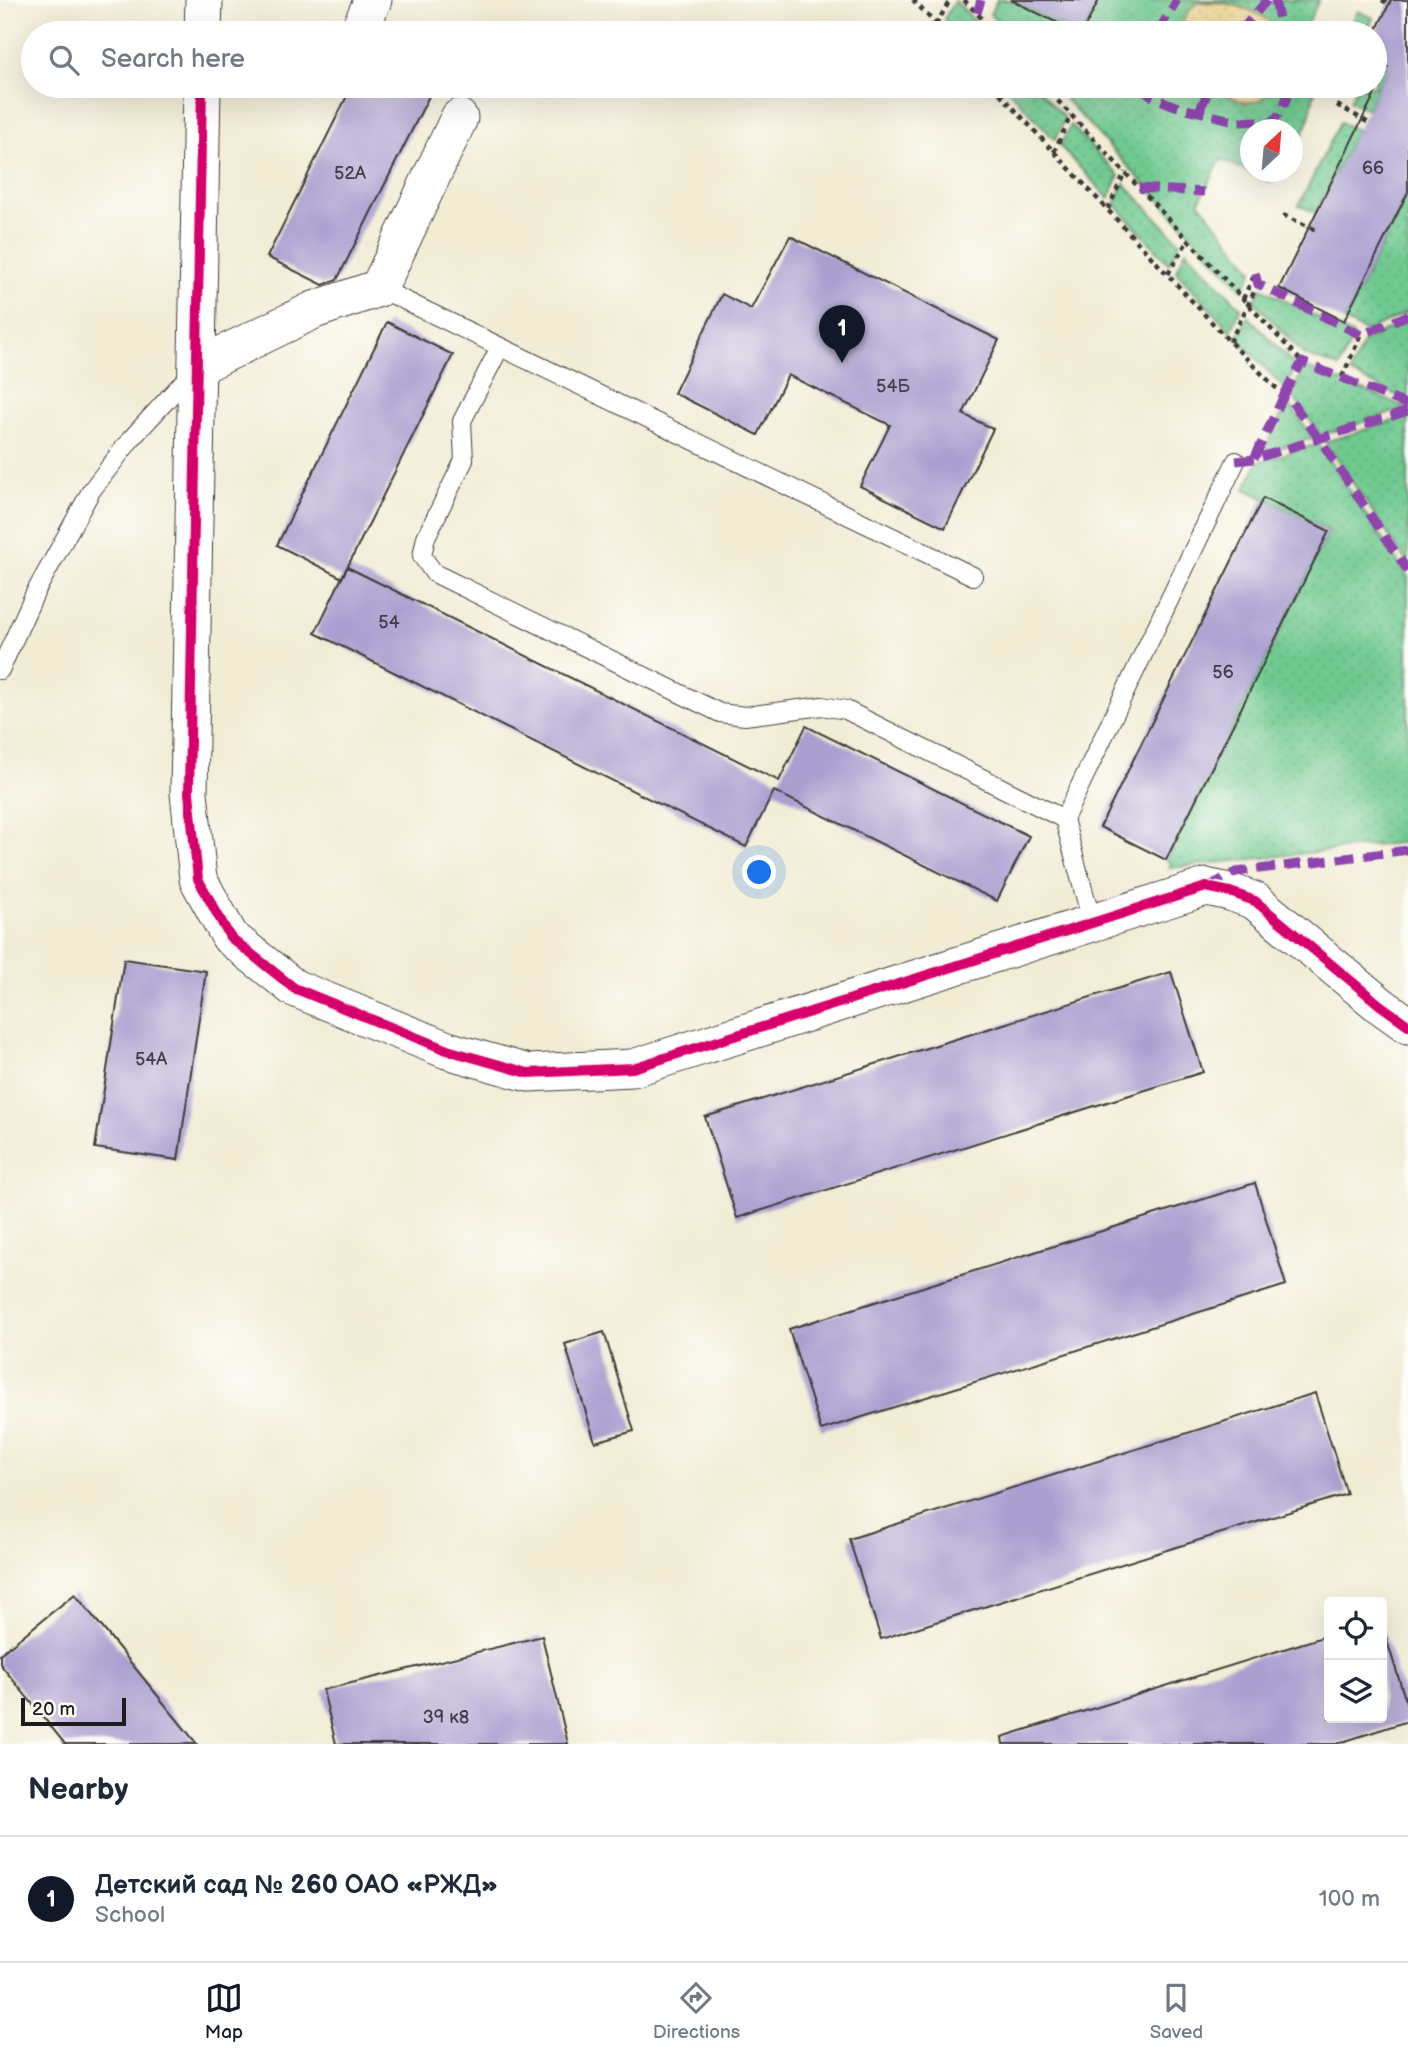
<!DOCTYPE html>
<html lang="en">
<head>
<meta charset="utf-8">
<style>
  body { margin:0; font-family:"Balsamiq Sans",sans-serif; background:#f2f2f3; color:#1f2937 }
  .controls { position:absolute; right:21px; bottom:21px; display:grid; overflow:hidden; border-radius:7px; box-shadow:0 7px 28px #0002 }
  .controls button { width:63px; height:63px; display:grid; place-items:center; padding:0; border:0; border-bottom:2px solid #e0e1e3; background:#fff; color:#1f2937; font:35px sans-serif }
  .compass { position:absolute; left:1240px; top:119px; width:63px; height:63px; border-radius:50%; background:#fff; box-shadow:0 7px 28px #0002; rotate:26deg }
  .scale { position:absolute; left:21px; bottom:18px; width:105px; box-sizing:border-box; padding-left:7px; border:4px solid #1c1c1c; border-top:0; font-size:19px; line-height:24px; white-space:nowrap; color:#1c1c1c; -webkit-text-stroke:5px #fdfcf7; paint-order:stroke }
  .you { position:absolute; left:760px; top:873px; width:24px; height:24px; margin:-18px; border:5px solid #fff; border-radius:50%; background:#1a73e8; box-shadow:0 0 0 10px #1a73e833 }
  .badge { display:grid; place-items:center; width:46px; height:46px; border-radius:50%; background:#111827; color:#fff; font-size:23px; font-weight:700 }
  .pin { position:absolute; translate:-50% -58px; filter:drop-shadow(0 2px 4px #0008) }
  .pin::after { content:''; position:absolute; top:37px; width:24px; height:21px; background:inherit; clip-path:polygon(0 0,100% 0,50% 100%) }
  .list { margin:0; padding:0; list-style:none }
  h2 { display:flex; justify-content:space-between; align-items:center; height:91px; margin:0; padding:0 28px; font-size:30px }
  h2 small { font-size:23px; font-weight:400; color:#747a83 }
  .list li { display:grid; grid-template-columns:46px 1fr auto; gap:21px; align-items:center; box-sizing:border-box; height:126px; padding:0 28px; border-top:2px solid #e0e1e3 }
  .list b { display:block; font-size:26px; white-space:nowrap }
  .list p { margin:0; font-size:23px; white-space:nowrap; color:#747a83 }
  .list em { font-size:23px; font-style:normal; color:#747a83 }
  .icon { flex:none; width:38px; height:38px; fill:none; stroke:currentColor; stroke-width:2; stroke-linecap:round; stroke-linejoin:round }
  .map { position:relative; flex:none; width:1408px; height:1744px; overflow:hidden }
  .search { position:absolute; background:#fff; box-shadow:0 7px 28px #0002; left:21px; right:21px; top:21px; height:77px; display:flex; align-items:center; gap:18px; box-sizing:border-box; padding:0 24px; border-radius:38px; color:#747a83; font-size:26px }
  .sheet { height:217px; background:#fff }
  nav { display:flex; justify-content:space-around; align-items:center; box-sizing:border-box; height:98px; border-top:2px solid #e0e1e3; background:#fff; font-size:19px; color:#747a83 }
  nav a { display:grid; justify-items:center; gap:4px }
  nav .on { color:#111827 }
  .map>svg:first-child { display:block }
  .grass { fill:url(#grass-dots); stroke:#467256; stroke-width:2 }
  .sand { fill:url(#sand-dots); stroke:#857b5d; stroke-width:2 }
  .building { fill:#aa9fd0 }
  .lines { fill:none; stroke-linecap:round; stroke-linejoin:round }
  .lane-casing { stroke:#3c3b38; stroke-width:20 }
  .street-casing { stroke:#3c3b38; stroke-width:39 }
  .path { stroke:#3c3b38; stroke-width:4.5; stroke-dasharray:5 5; stroke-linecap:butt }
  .lane { stroke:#fff; stroke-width:18 }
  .street { stroke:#fff; stroke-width:37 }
  .quiet { stroke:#8e44ad; stroke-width:9; stroke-dasharray:18 9; stroke-linecap:butt }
  .cycleway-casing { stroke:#fdfcf7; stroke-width:15 }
  .cycleway { stroke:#d6006c; stroke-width:10 }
  .labels { text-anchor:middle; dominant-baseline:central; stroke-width:6; stroke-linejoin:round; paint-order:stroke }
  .number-label { font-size:18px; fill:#403d49 }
</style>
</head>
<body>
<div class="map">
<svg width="1408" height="1744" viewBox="0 0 1408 1744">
  <defs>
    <pattern id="grass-dots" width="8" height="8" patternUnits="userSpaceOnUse" patternTransform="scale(1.75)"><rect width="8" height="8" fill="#70c990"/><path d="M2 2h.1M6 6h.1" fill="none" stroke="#60ac7c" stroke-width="1.8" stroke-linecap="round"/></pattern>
    <pattern id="sand-dots" width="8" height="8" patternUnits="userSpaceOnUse" patternTransform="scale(1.75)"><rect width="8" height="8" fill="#eeda9e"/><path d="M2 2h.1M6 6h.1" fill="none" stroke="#ccba88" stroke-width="1.8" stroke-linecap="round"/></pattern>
  </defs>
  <rect width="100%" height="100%" fill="#fdfcf7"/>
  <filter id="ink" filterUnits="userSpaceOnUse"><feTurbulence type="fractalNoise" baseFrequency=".0143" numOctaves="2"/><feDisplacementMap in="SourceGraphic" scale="14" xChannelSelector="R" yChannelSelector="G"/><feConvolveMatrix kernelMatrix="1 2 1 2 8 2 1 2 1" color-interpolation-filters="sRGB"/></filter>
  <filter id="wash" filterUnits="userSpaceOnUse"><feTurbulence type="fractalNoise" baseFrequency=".00686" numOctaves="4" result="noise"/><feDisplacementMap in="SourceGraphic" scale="28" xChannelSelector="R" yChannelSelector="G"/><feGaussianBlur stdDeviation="1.57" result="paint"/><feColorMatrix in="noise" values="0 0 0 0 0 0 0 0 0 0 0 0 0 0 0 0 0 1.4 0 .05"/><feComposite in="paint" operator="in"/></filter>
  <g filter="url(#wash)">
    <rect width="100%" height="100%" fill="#f2ecd5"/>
    <g class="grass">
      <path d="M955,0L986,33H957L944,19Z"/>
      <path d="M997,0H1012L1078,33H1007L990,14Z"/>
      <path d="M1099,0H1262L1267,4L1276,0H1319L1308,23L1311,33H1082Z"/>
      <path d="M1358,11L1373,18L1366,33H1346Z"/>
      <path d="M1375,60L1388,67L1367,109L1350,101L1356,86H1375Z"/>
      <path d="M1005,86H1035L1065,118L1055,140Z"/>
      <path d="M1053,86H1316L1308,123L1293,154L1292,130H1250V172H1284L1277,179L1269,182L1221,159L1199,202L1253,270L1243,290Z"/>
      <path d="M1340,122L1357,130L1316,213L1299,205Z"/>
      <path d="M1071,125L1119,176L1109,199L1060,146Z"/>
      <path d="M1124,183L1180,243L1169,264L1115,204Z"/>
      <path d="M1408,192V312L1366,332L1344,321Z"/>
      <path d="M1186,250L1241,308L1231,331L1176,272Z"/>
      <path d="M1261,288L1354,336L1339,367L1304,355L1254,301Z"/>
      <path d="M1248,316L1296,367L1285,389L1237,338Z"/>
      <path d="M1408,320V401L1350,373L1364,341Z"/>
      <path d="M1305,367L1408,408L1321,435L1291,394Z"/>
      <path d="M1288,402L1313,438L1263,453Z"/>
      <path d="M1408,416V564L1325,442Z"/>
      <path d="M1318,444L1408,577V842L1169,868L1171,863L1166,860L1329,531L1245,489L1258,462Z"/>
    </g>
    <g class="sand">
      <path d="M1199,2C1225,2 1247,5 1269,21L1272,33H1180C1183,20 1187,10 1199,2Z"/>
      <path d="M1203,86H1275L1259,101L1246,103Z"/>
    </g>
    <g id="blocks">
      <g class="building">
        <path d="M1011,0H1099L1082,33H1078Z"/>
        <path d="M1391,0H1408V192L1344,321L1279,288L1388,67L1375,60V33Z"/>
        <path d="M352,86H434L337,280L323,285L267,257Z"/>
        <path d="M790,236L999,340L963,414L993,429L945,528L860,486L890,425L788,375L758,435L674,393L722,294L751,309Z"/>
        <path d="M387,322L453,355L342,578L277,545Z"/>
        <path d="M1263,498L1329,531L1166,860L1100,827Z"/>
        <path d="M347,567L779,781L806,726L1029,836L997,901L774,791L746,847L315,633Z"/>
        <path d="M124,959L206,971L178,1160L95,1148Z"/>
        <path d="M1171,972L1203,1072L737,1218L705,1117Z"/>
        <path d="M1255,1183L1286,1285L821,1430L789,1329Z"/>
        <path d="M604,1332L634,1431L595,1442L565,1344Z"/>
        <path d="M1315,1393L1347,1494L881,1639L849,1539Z"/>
        <path d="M75,1594L197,1744H65L0,1664V1654Z"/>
        <path d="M1382,1625L1408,1708V1721L1336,1744H1003L1002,1737L1329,1635V1718H1382Z"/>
        <path d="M542,1636L568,1744H336L323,1690Z"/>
      </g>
    </g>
  </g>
  <g filter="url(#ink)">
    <use href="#blocks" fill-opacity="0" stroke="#3c3b38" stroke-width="2"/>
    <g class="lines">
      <defs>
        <g id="lane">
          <path d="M379,288L973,576"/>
          <path d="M500,347L462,421L464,460L426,537L422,556L434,573L720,713L745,716L822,706L846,710L1064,819"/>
          <path d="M0,670L35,593L91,491L131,439L195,369"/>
          <path d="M1092,922L1064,819L1236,461"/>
        </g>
        <g id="street">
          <path d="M203,33L204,0"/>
          <path d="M358,33L373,0"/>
          <path d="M202,86L189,793L198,879L230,937L294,988L447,1050L528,1073L633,1068L1206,887L1230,892L1255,901L1380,1005L1408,1025"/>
          <path d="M197,367L314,310L379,288L459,118"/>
        </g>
      </defs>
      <use href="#lane" class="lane-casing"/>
      <use href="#street" class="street-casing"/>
      <g class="path">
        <path d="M913,0L944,33"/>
        <path d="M964,0L996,33"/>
        <path d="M1382,0L1389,4"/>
        <path d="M936,25L950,0"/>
        <path d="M993,86L1230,342L1275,387L1285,393"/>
        <path d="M1044,86L1302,362"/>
        <path d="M1337,105L1369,123"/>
        <path d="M1054,152L1071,115"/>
        <path d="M1108,209L1125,172"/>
        <path d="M1283,215L1316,230"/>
        <path d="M1168,274L1188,240"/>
        <path d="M1243,299L1255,273"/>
        <path d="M1230,342L1258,284"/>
        <path d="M1342,377L1361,335"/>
      </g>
      <use href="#lane" class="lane"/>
      <use href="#street" class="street"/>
      <g class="quiet">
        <path d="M1275,0L1282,33"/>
        <path d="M977,13L981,0"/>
        <path d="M1157,33L1177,0"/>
        <path d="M1239,33L1267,0"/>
        <path d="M1139,86L1153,97L1175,106L1239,122L1256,121L1267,125C1280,118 1288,100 1289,86"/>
        <path d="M1050,92L1084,86"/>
        <path d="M1199,111L1211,86"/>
        <path d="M1139,188L1204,192"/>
        <path d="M1255,273L1258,284L1361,335L1408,315"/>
        <path d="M1285,393L1254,459L1408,411"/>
        <path d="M1408,405L1302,362L1285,393L1320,440L1408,571"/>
        <path d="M1236,461L1254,459"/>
        <path d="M1207,887L1236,872L1408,850"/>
      </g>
      <defs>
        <path id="cycleway" d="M202,86L189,793L198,879L230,937L294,988L447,1050L528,1073L633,1068L1206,887L1230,892L1255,901L1380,1005L1408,1025"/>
      </defs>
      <use href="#cycleway" class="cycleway-casing"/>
      <use href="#cycleway" class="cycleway"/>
    </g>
  </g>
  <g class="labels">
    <g class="number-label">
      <text x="1373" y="168">66</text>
      <text x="350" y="173">52А</text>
      <text x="893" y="386">54Б</text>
      <text x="389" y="622">54</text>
      <text x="1223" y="672">56</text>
      <text x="151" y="1059">54А</text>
      <text x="446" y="1717">39 к8</text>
    </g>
  </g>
</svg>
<div class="controls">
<button><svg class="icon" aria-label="locate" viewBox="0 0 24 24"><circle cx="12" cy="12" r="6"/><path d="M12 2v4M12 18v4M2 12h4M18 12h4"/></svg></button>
<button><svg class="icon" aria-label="layers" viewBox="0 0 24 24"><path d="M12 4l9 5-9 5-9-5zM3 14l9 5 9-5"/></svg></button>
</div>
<svg class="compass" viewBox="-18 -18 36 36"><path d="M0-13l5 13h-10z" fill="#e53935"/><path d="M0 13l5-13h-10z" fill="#747a83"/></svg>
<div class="scale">20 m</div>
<div class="you"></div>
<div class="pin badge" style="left:842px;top:363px">1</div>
<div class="search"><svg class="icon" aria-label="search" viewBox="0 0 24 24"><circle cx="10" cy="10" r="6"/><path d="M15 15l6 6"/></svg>Search here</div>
</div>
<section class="sheet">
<h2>Nearby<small></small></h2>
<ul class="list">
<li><span class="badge">1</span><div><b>Детский сад № 260 ОАО «РЖД»</b><p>School</p></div><em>100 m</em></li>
</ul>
</section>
<nav>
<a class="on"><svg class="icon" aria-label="map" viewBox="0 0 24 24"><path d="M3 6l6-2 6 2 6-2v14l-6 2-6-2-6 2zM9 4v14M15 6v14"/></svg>Map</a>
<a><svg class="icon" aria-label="directions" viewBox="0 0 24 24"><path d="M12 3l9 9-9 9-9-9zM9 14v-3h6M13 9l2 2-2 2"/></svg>Directions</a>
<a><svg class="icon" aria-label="saved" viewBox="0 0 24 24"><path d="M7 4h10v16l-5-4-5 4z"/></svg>Saved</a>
</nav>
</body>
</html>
